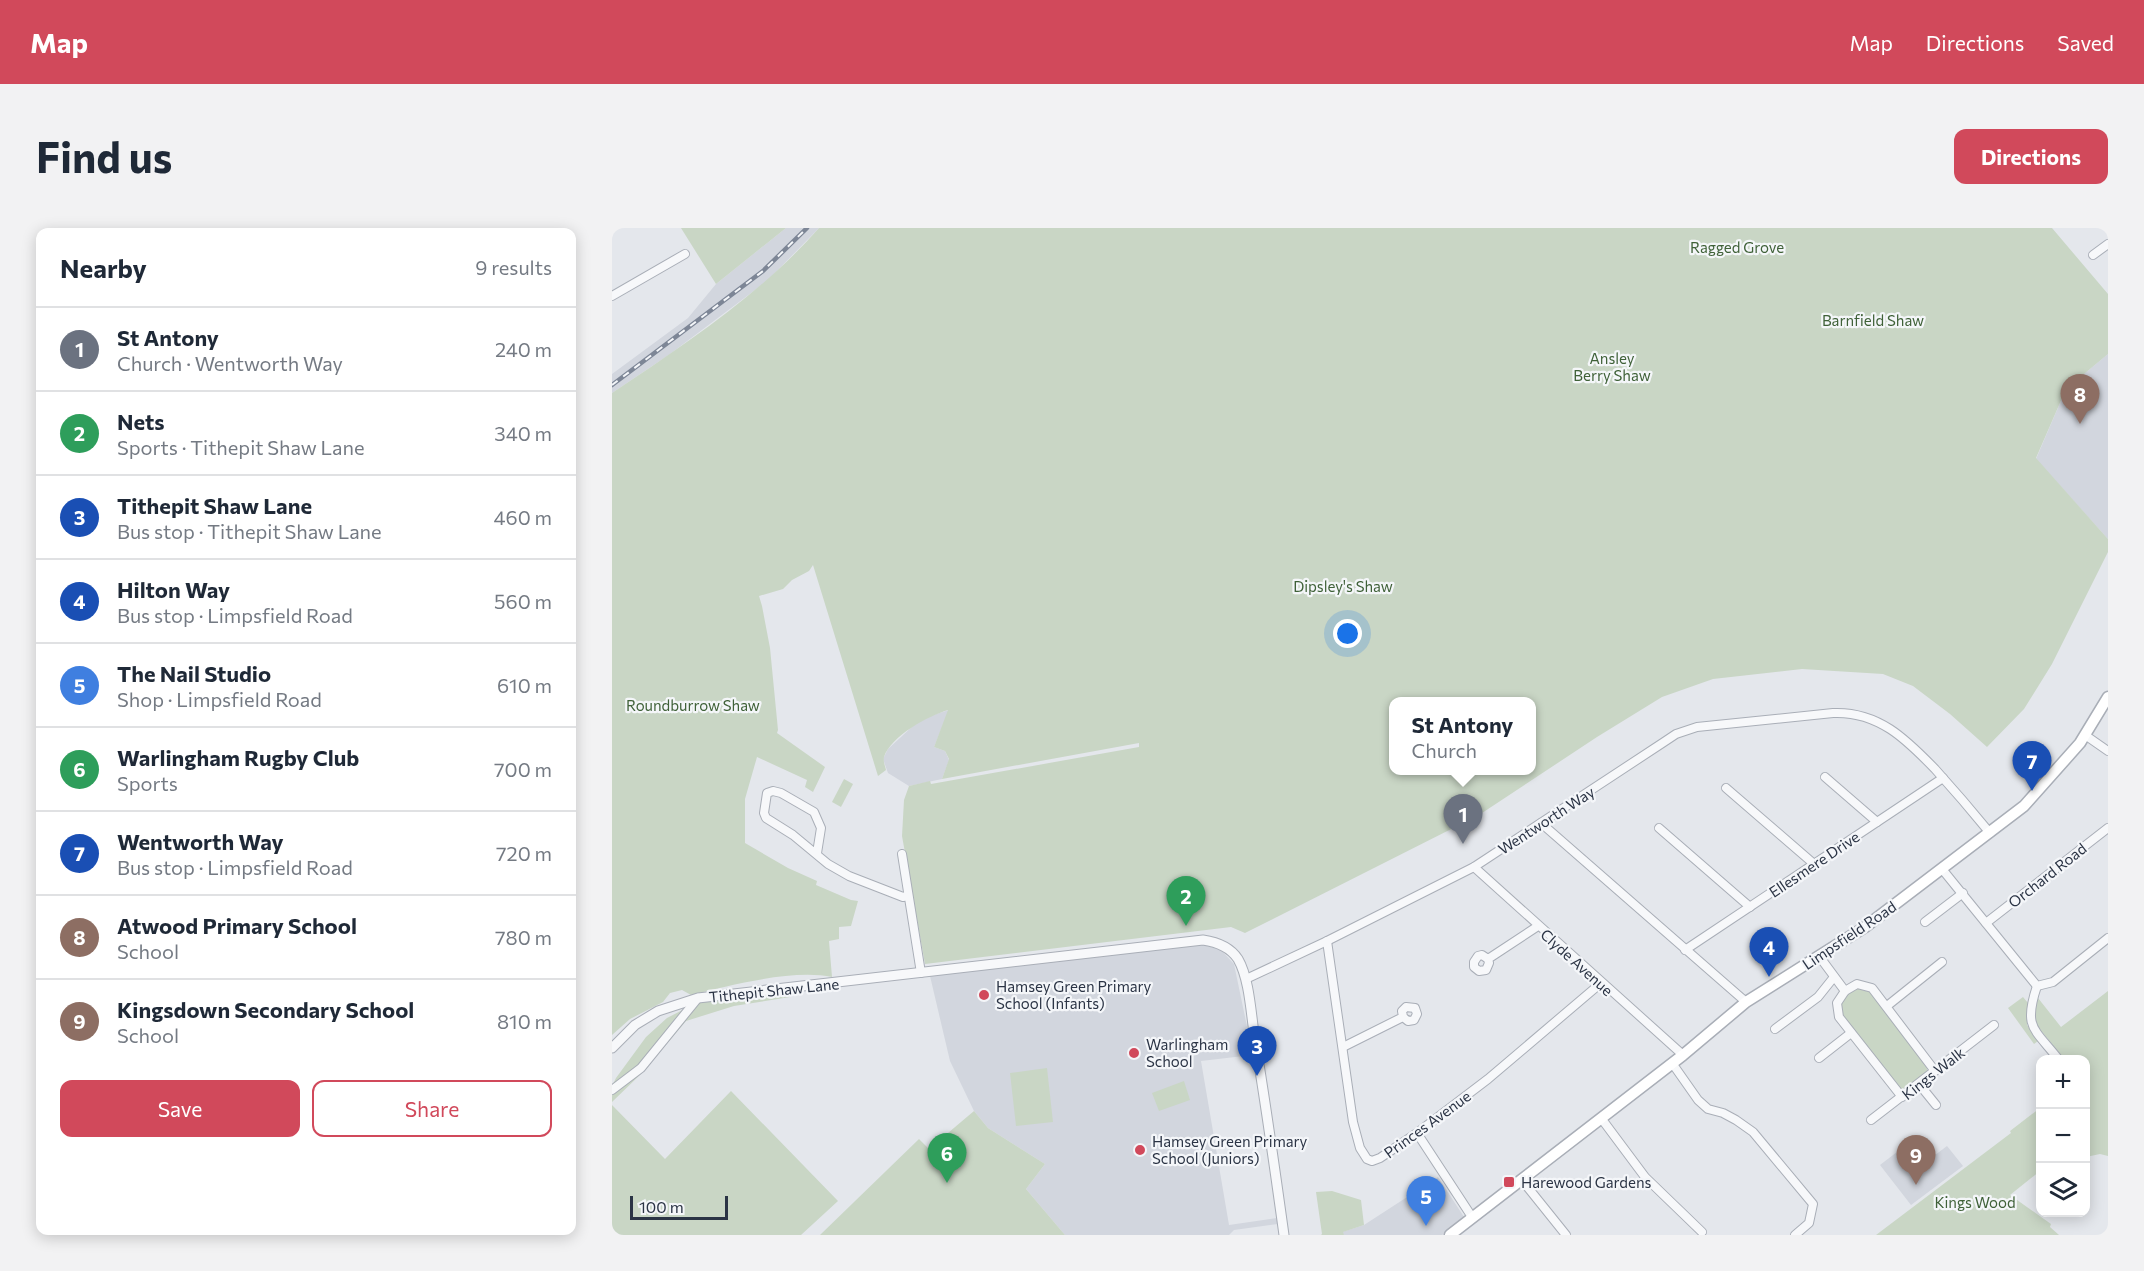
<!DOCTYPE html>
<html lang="en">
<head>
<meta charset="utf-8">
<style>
  body { margin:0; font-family:Commissioner,sans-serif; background:#f2f2f3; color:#1f2937 }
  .controls { position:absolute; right:18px; bottom:18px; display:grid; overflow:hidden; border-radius:12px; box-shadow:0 3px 15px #0003 }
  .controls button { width:54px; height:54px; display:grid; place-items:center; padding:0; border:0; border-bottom:2px solid #e0e1e3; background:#fff; color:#1f2937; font:30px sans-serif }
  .scale { position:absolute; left:18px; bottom:15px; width:98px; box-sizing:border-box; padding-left:6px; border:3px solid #2b3445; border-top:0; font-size:16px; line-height:21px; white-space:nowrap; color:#2b3445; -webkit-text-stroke:4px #f4f6f9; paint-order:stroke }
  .you { position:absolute; left:736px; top:406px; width:21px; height:21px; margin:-15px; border:4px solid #fff; border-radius:50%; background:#1a73e8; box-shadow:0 0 0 9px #1a73e833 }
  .badge { display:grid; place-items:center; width:39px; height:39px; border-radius:50%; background:#d1495b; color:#fff; font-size:20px; font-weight:700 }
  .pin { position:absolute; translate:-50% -50px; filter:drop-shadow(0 2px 3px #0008) }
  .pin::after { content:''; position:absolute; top:32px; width:21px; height:18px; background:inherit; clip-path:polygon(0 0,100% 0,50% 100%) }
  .popup { position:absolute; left:777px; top:469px; width:147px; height:78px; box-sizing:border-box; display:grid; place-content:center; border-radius:12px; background:#fff; filter:drop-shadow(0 2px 4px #0005); font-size:20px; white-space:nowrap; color:#747a83 }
  .popup b { font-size:22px; color:#1f2937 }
  .popup::after { content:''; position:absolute; left:50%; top:100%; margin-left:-12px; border:12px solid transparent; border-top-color:#fff }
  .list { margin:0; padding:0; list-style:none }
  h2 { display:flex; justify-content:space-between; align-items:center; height:78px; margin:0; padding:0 24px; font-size:26px }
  h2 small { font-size:20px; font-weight:400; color:#747a83 }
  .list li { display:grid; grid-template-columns:39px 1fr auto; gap:18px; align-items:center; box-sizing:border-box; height:84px; padding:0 24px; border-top:2px solid #e0e1e3 }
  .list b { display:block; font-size:22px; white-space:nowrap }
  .list p { margin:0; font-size:20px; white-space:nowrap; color:#747a83 }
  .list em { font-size:20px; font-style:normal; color:#747a83 }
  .actions { display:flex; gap:12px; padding:18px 24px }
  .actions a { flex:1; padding:14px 0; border:2px solid #d1495b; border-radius:12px; text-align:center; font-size:21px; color:#d1495b }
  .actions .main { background:#d1495b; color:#fff }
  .icon { flex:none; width:33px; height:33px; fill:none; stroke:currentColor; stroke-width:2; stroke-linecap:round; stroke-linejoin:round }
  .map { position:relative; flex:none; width:1496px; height:1007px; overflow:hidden; border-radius:12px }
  header { display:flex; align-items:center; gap:36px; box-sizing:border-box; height:84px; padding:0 30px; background:#d1495b; color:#fff }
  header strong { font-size:28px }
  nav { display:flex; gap:33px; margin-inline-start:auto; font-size:21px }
  .intro { display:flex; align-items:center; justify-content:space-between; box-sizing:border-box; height:144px; padding:0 36px }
  h1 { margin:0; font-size:42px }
  .button { padding:15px 27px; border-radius:12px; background:#d1495b; color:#fff; font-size:21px; font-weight:700 }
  main { display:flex; gap:36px; padding:0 36px }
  aside { flex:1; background:#fff; border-radius:12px; box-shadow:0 3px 15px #0003 }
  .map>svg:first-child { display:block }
  .built { fill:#d2d6de }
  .green { fill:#c9d6c5; fill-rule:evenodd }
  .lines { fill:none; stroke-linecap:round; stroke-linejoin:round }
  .minor-casing { stroke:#a9aeb7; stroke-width:10 }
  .tertiary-casing { stroke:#a9aeb7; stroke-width:11 }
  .secondary-casing { stroke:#a9aeb7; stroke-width:13 }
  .minor { stroke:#f7f8fa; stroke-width:8 }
  .tertiary { stroke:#f7f8fa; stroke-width:9 }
  .secondary { stroke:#fff; stroke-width:10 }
  .rail-casing { stroke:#7d8696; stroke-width:4.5 }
  .rail { stroke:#f4f6f9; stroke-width:2; stroke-dasharray:7; stroke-linecap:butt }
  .poi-dot { fill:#d1495b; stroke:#f4f6f9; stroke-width:2 }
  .labels { text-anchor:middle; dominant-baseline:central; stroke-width:4.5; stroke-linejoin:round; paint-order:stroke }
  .park-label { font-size:15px; fill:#3f6138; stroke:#f4f6f9 }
  .street-label { font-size:15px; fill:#2b3445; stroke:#f4f6f9 }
  .poi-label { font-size:15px; fill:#2b3445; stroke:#f4f6f9; text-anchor:start }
</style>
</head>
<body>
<header>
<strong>Map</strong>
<nav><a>Map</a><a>Directions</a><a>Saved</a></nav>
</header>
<div class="intro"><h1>Find us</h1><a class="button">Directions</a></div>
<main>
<aside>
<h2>Nearby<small>9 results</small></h2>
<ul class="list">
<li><span class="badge" style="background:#6b7280">1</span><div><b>St Antony</b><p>Church · Wentworth Way</p></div><em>240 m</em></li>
<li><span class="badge" style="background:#2e9e5b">2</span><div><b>Nets</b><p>Sports · Tithepit Shaw Lane</p></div><em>340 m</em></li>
<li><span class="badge" style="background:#1a4fb4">3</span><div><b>Tithepit Shaw Lane</b><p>Bus stop · Tithepit Shaw Lane</p></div><em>460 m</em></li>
<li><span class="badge" style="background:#1a4fb4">4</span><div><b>Hilton Way</b><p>Bus stop · Limpsfield Road</p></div><em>560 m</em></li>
<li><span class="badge" style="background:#3f7fe0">5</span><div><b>The Nail Studio</b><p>Shop · Limpsfield Road</p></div><em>610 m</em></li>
<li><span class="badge" style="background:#2e9e5b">6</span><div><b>Warlingham Rugby Club</b><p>Sports</p></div><em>700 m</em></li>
<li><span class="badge" style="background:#1a4fb4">7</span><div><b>Wentworth Way</b><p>Bus stop · Limpsfield Road</p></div><em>720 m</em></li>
<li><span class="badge" style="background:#8d6e63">8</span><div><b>Atwood Primary School</b><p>School</p></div><em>780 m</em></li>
<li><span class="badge" style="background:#8d6e63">9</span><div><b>Kingsdown Secondary School</b><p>School</p></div><em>810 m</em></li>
</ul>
<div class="actions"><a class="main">Save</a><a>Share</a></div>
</aside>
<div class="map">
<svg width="1496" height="1007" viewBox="0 0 1496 1007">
  <rect width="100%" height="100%" fill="#e4e7ec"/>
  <g class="built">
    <path d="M174,0H207L155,53L58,126L0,165V146L76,90L104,56Z"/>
    <path d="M1496,126V311L1424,231L1454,161Z"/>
    <path d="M337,482L322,519L333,523L337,532L330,551L297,558L276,545L271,531L276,521L302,497L318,488Z"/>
    <path d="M591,717L609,722L622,736L637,808L633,811L635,821H639L640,827L589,833L617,997L665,990L666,996L622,1002L617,1007H453L414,961L433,936L376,900L362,883L338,833L318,748Z"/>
    <path d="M1298,914L1314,934L1335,918L1351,938L1299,977L1268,937Z"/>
    <path d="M826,949L852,989L830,1007H732L730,1004L752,997Z"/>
  </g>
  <g class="green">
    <path d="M69,0H174L104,56Z"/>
    <path d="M207,0H1440L1496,66V126L1454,161L1424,230L1496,311V324L1440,436L1412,481L1375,519L1338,486L1301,458L1271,446L1190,441L1101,451L1050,469L985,509L867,587L633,705L619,699L313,736L290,608L292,572L297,558L318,553L319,556L527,519V515L330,551L337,531L333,523L322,519L336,482C316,488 279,508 272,529C271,533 273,538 274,542L266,548L201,337L197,343L180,352L171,361L147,368L150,378L158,420L166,502L165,505L213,539L201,564L193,559L195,552L145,529L133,571V615L176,640L205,653L204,657L239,672L246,673L239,698L227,699V711L217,713L220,749C181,741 119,757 79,767L70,762L58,765L51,774L18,791L0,807V165C73,116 149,66 207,0ZM782,474H920V542H782Z"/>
    <path d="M232,551L241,556L229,579L220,574Z"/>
    <path d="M1246,761L1258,764L1314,837L1316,845L1294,862L1288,863L1231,789L1229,775L1236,766Z"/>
    <path d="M1496,763V928L1488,926L1474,929V832L1452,831L1422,794V781L1426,770L1449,799Z"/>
    <path d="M177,764L178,769L122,778L74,793L32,843L0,874V858L4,850L34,809L55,790L88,773Z"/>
    <path d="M1411,769L1416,775L1415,797L1426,813L1422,816L1396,780Z"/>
    <path d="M435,840L441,894L404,898L398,845Z"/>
    <path d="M572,853L578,872L547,883L540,865Z"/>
    <path d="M119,863L226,973L189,1007H0V877L53,931Z"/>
    <path d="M1428,880V943L1398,967L1439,996L1438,999L1447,1007H1264L1399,905L1398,903Z"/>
    <path d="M362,883L376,900L433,936L414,961L453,1007H208L307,911L317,921Z"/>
    <path d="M720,963L749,972L752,997L731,1004L732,1007H709L710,1006L704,964Z"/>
  </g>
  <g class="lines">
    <defs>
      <g id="minor">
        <path d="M1481,27L1496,16"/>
        <path d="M0,68L73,26"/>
        <path d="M1473,507L1496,523"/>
        <path d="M1213,549L1265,594"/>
        <path d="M1114,560L1202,636"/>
        <path d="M929,595L1134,774"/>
        <path d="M1047,600L1138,679"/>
        <path d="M205,625L209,600L202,584L169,565L161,563L155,565L152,585L154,590L181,607L216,636L237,648L291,669L296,668"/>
        <path d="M290,626L309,745"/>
        <path d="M862,639L1071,827"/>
        <path d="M1330,641L1425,758L1441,754L1496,710"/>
        <path d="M1313,694L1351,665"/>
        <path d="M1374,695L1496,600"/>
        <path d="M715,713L741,894L748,920L755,931L760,933L768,930L805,905L876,851L989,755"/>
        <path d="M1073,722L1331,550"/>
        <path d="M1207,728L1233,763L1245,756L1260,760L1323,843"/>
        <path d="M876,731L877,735L874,742L867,743L862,739V734L866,728L870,727L876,731L926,698"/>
        <path d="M634,751L715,713L862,639L1052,514L1064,506L1085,499L1221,485C1266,483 1294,511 1323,541C1342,562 1360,583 1378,605"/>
        <path d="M1425,758C1411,800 1422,800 1447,832"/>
        <path d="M1233,763L1225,775L1227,789L1290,869"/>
        <path d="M1275,778L1330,734"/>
        <path d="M1163,801L1206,769L1222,749"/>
        <path d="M731,819L791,789L796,793L802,792L805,786L803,780L794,779L790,783L791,789"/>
        <path d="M1207,830L1239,805"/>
        <path d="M1060,835L1086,872L1096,881L1111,885L1124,892L1141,904L1201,976L1197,995L1183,1007"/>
        <path d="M1307,856L1324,877"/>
        <path d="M0,862L29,840L86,770"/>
        <path d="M989,890L1033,949L1090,1004"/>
        <path d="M1259,892L1382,797"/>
        <path d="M805,905L860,989"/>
        <path d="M909,951L954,1007"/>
      </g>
      <path id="tertiary" d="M0,820L23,797L46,783L86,770L591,712C605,714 618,719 626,731C638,752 639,788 643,812C654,877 663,942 672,1007"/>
      <path id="secondary" d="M838,1007L1071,827L1134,774L1253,699L1412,578L1468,515L1496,469"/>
    </defs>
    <use href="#minor" class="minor-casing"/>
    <use href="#tertiary" class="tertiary-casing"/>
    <use href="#secondary" class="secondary-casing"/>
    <use href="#minor" class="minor"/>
    <use href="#tertiary" class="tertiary"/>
    <use href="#secondary" class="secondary"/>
    <defs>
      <path id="rail" d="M0,157L151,43L195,0"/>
    </defs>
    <use href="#rail" class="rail-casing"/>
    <use href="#rail" class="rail"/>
  </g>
  <g class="poi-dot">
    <circle cx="372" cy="767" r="6"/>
    <circle cx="522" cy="825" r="6"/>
    <circle cx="528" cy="922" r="6"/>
    <rect x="891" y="948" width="12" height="12" rx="3"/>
  </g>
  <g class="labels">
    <g class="park-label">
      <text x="1125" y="19">Ragged Grove</text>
      <text x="1261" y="92">Barnfield Shaw</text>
      <text x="1000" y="130">Ansley<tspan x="1000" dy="17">Berry Shaw</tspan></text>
      <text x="731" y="358">Dipsley's Shaw</text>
      <text x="81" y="477">Roundburrow Shaw</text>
      <text x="1363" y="974">Kings Wood</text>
    </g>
    <g class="street-label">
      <text transform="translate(934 592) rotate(-33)">Wentworth Way</text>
      <text transform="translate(1202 636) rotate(-34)">Ellesmere Drive</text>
      <text transform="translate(1435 647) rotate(-38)">Orchard Road</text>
      <text transform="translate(1237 707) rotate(-34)">Limpsfield Road</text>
      <text transform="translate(965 734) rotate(42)">Clyde Avenue</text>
      <text transform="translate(162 762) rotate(-6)">Tithepit Shaw Lane</text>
      <text transform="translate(1321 845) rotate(-38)">Kings Walk</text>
      <text transform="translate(815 896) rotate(-36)">Princes Avenue</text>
    </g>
    <g class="poi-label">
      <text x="384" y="758">Hamsey Green Primary<tspan x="384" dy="17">School (Infants)</tspan></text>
      <text x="534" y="816">Warlingham<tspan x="534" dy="17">School</tspan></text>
      <text x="540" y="913">Hamsey Green Primary<tspan x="540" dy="17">School (Juniors)</tspan></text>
      <text x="909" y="954">Harewood Gardens</text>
    </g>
  </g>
</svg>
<div class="controls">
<button>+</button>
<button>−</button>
<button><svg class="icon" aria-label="layers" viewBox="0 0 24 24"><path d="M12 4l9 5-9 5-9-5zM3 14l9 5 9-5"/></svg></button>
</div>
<div class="scale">100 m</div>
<div class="you"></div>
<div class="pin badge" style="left:851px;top:616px;background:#6b7280">1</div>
<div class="popup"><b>St Antony</b>Church</div>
<div class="pin badge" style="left:574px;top:698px;background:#2e9e5b">2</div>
<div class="pin badge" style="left:645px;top:848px;background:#1a4fb4">3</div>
<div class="pin badge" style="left:1157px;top:749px;background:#1a4fb4">4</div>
<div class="pin badge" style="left:814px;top:998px;background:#3f7fe0">5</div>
<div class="pin badge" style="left:335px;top:955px;background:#2e9e5b">6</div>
<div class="pin badge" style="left:1420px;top:563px;background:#1a4fb4">7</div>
<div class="pin badge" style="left:1468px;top:196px;background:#8d6e63">8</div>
<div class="pin badge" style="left:1304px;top:957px;background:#8d6e63">9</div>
</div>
</main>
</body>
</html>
